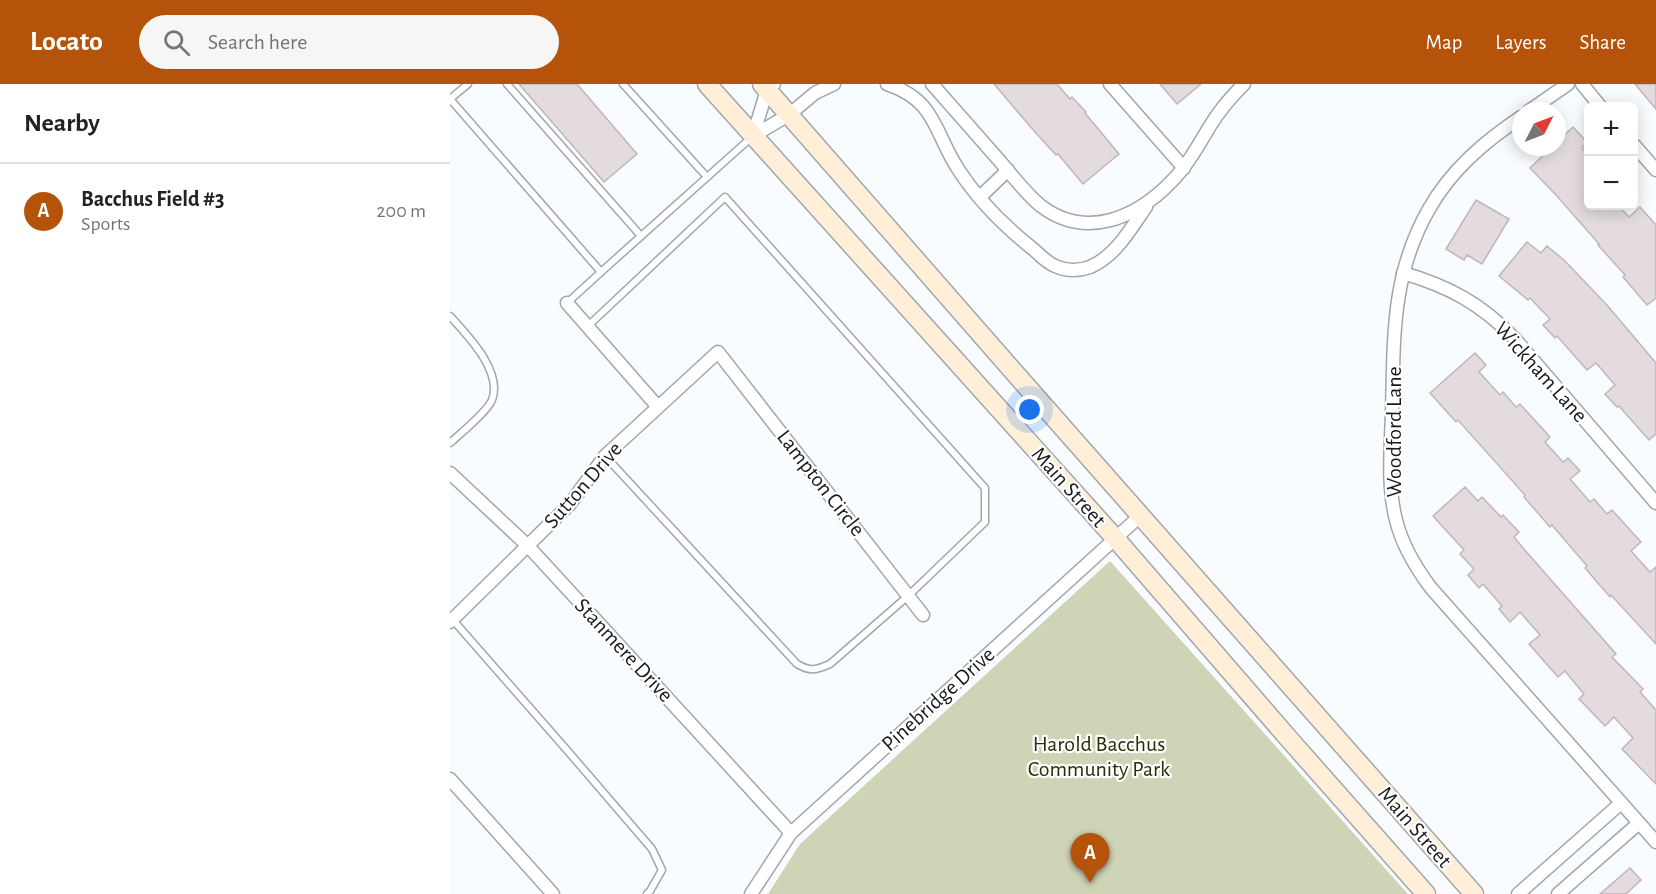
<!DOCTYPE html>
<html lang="en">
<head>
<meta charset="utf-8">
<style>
  body { margin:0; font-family:"Alegreya Sans",sans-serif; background:#f6f6f6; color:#222 }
  .controls { position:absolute; right:18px; top:18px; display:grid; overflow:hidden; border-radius:9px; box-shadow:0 3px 15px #0003 }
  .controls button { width:54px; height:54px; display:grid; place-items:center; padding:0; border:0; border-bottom:2px solid #e0e0e0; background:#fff; color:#222; font:30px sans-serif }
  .compass { position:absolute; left:1062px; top:18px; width:54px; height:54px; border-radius:50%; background:#fff; box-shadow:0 3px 15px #0003; rotate:48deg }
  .you { position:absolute; left:580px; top:326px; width:21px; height:21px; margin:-15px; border:4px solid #fff; border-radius:50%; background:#1a73e8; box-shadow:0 0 0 9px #1a73e833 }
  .badge { display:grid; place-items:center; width:39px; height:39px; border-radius:50%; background:#b45309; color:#fff; font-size:20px; font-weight:700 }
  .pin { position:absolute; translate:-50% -50px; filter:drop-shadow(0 2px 3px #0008) }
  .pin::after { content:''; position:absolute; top:32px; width:21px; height:18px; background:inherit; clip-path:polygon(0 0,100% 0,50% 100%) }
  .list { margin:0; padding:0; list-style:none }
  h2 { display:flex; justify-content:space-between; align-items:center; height:78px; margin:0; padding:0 24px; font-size:26px }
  h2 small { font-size:20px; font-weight:400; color:#767676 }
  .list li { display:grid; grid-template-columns:39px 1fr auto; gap:18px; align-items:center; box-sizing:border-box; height:96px; padding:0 24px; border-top:2px solid #e0e0e0 }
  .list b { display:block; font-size:22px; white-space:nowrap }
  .list p { margin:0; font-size:20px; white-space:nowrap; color:#767676 }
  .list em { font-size:20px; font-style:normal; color:#767676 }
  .icon { flex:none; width:33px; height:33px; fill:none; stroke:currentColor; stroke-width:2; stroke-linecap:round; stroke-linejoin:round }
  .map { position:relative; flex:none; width:1206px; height:810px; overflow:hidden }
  header { display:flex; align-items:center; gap:36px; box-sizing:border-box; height:84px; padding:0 30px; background:#b45309; color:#fff }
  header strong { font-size:28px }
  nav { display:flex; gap:33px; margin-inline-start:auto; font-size:21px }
  .search { width:420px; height:54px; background:#f6f6f6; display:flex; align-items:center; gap:15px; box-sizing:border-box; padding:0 21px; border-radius:33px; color:#767676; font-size:22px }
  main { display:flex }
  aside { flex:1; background:#fff }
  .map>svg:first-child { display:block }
  .green { fill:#cfd4b6 }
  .building { fill:#e3dbde; stroke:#beb6ba; stroke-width:1.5 }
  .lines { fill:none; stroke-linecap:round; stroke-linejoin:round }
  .service-casing { stroke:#a1a6ac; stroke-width:9 }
  .minor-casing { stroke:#a1a6ac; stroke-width:15 }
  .secondary-casing { stroke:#a1a6ac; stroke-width:21 }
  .service { stroke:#fff; stroke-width:6 }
  .minor { stroke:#fff; stroke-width:12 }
  .secondary { stroke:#ffefd9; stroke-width:18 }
  .labels { text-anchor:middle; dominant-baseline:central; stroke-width:4.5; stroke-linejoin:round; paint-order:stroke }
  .street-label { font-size:22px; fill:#191a1d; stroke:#fff }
  .park-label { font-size:22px; fill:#2a2e06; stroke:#fff }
</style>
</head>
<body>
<header>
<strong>Locato</strong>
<div class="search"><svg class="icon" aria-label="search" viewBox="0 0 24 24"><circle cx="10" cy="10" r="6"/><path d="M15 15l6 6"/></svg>Search here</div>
<nav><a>Map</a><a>Layers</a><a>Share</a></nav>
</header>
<main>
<aside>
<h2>Nearby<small></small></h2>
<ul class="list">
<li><span class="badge">A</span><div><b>Bacchus Field #3</b><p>Sports</p></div><em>200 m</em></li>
</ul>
</aside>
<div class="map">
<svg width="1206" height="810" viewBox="0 0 1206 810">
  <rect width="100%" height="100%" fill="#f9fcfe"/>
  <path class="green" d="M660,477L958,810H318L350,760Z"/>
  <g class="building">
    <path d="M69,0H127L187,70L154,98Z"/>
    <path d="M544,0H607L620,15L622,13L636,28L635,29L669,70L633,100L608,70L606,71L585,48Z"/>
    <path d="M710,0H751L727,20Z"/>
    <path d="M1185,0H1206V25Z"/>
    <path d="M1123,43L1137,58L1132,64L1138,71V122H1169L1179,133L1190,123L1206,141V214L1197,221L1173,193L1175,191L1148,161L1149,160L1106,111L1080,84L1102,63H1107V58Z"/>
    <path d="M1026,116L1059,135L1032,180L1017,171L1014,176L996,165Z"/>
    <path d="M1077,158L1091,169L1097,162L1115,177L1156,220L1206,279V350L1199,356L1169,322L1167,323L1155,310L1165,301L1146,279L1137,286L1107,252L1105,254L1093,241L1100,235L1080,214L1078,216L1049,192Z"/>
    <path d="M1025,269L1036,281L1029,288L1050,311L1053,308L1066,323L1070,320L1100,353L1095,358L1113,378L1118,374L1130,387L1120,395L1140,418L1144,415L1157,430L1162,426L1191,458L1181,467L1200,488L1206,483V560L1161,511L1160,513L1135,484L1137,482L1102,441L1100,443L1074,413L1075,411L1008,336L1006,338L980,309Z"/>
    <path d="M1015,403L1028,417L1032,413L1051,433L1053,431L1069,448L1064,453L1073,464L1166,570L1162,573L1193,605L1190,608L1206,626V700L1172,665L1183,654L1164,633L1155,642L1129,615L1134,610L1115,587L1108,593L1079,560L1090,551L1070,528L1060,538L1049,525L1052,522L1033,500L1029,504L1018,491L1024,485L1010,470L1014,466L983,432Z"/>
    <path d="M1180,784L1191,796L1176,810H1150Z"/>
  </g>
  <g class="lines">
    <defs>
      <g id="service">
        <path d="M18,0L0,15L151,188L303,52"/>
        <path d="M57,0L191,152"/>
        <path d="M173,0L257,93"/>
        <path d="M117,219L151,188"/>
        <path d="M0,232C17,251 53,287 42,316C37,328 11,349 0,359"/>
        <path d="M138,242L275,113L535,404V438L458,512L380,580C366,586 361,588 347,580L155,372"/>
        <path d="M2,535L116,665L202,765L212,786L200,807L197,810"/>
      </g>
      <g id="minor">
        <path d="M437,0C486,16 484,48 508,85C528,116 554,142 583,165C590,171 596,178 605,182C616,187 629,187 640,183C666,172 681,144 696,123"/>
        <path d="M482,0C504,25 526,50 548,75C562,91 575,109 591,122C636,156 686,134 721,98C737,82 748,62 760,42C769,27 781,13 794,0"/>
        <path d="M660,0L734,84"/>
        <path d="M1132,0L1150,22"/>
        <path d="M1079,27L1118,0"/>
        <path d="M1071,33C1034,58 1001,86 979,125C941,191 944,255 942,328C941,364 937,401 946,436C952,461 966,484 981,504L1206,758"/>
        <path d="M303,52L340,30L365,9L384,0"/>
        <path d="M303,52L317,6L324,0"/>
        <path d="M1184,61L1206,86"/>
        <path d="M530,113L558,86"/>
        <path d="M953,189C998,202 1032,220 1065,255L1206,419"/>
        <path d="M117,219L208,323"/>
        <path d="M0,389L78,462L341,749"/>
        <path d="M0,538L120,420L155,372L268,268L473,531"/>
        <path d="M0,695L103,810"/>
        <path d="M301,810L341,749L690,432"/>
        <path d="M1068,810L1171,719"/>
        <path d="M1108,810L1189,739"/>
      </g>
      <g id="secondary">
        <path d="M257,0L665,454L839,655L976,810"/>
        <path d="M312,0L563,287L1024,810"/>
      </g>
    </defs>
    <use href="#service" class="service-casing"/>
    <use href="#minor" class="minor-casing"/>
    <use href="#secondary" class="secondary-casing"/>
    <use href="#service" class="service"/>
    <use href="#minor" class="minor"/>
    <use href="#secondary" class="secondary"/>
  </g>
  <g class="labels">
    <g class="street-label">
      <text transform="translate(1091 288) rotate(48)">Wickham Lane</text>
      <text transform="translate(944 348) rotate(-90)">Woodford Lane</text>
      <text transform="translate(371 399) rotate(52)">Lampton Circle</text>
      <text transform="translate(133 401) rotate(-49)">Sutton Drive</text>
      <text transform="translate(619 403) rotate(48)">Main Street</text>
      <text transform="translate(174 566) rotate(47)">Stanmere Drive</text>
      <text transform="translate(488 615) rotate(-42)">Pinebridge Drive</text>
      <text transform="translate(965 743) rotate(49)">Main Street</text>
    </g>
    <g class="park-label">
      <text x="649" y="660">Harold Bacchus<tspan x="649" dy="25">Community Park</tspan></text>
    </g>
  </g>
</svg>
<div class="controls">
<button>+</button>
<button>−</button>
</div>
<svg class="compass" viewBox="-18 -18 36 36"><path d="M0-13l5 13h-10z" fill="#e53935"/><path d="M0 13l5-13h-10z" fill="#767676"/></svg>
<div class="you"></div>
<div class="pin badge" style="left:640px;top:799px">A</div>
</div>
</main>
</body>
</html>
